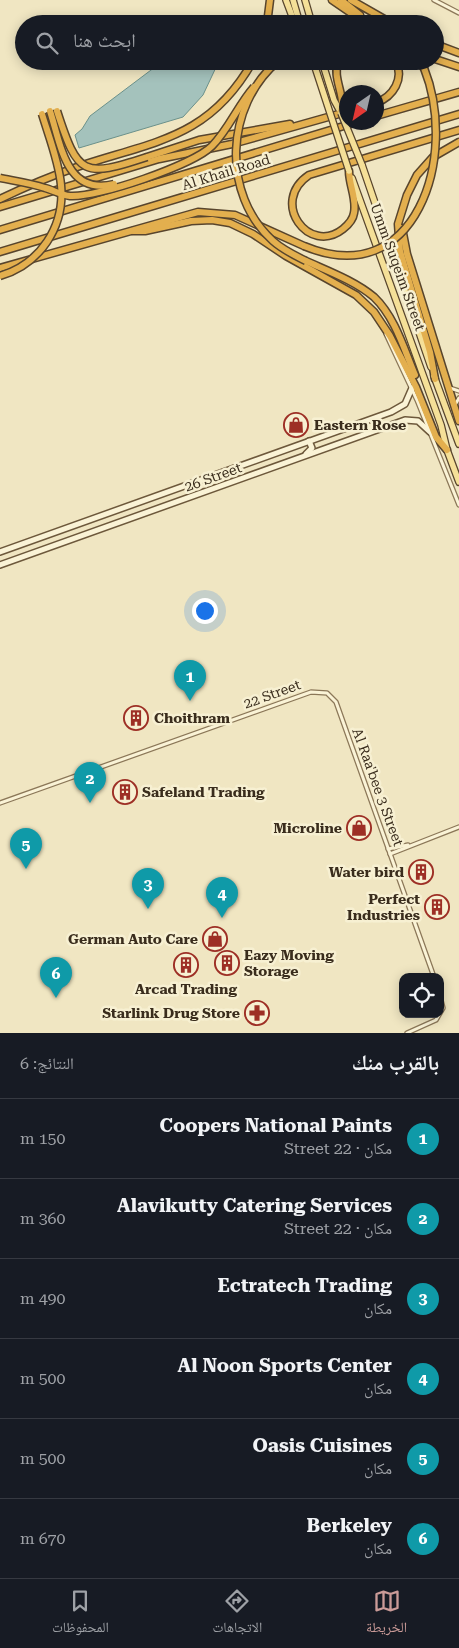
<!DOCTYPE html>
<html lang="ar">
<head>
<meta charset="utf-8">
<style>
  body { margin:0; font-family:"Roboto Serif","Noto Naskh Arabic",serif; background:#20242c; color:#f1f3f6; direction:rtl }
  .controls { position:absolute; right:15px; bottom:15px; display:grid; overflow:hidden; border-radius:10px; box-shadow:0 2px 12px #0003 }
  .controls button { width:45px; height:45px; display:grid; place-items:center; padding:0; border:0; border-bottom:1px solid #363941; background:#171b24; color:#f1f3f6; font:25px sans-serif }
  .compass { position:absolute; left:339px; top:85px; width:45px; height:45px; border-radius:50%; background:#171b24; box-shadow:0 2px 12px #0003; rotate:214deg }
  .you { position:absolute; left:204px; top:610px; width:18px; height:18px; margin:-12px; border:4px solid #fff; border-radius:50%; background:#1a73e8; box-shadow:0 0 0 8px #1a73e833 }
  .badge { display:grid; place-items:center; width:32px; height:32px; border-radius:50%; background:#cb9b98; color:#fff; font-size:16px; font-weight:700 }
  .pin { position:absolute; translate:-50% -41px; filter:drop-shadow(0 1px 2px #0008) }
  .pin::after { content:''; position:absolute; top:26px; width:18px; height:15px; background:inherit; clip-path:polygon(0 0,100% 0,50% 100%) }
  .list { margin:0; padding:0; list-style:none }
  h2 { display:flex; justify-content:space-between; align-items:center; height:65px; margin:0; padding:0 20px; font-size:21px }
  h2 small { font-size:16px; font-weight:400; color:#9ea1a6 }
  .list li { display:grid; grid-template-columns:32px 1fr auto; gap:15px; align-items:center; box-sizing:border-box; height:80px; padding:0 20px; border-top:1px solid #363941 }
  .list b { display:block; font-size:19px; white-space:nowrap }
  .list p { margin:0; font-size:16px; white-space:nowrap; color:#9ea1a6 }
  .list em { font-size:16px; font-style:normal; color:#9ea1a6 }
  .icon { flex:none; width:28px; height:28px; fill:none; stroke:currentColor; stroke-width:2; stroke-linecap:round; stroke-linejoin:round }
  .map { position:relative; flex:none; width:459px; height:1033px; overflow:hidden; direction:ltr }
  .search { position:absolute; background:#171b24; box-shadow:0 2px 12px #0003; left:15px; right:15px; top:15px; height:55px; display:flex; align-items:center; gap:12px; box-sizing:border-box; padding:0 18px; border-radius:28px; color:#9ea1a6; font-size:19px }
  .sheet { height:545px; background:#171b24 }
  nav { display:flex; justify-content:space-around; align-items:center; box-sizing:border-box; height:70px; border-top:1px solid #363941; background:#171b24; font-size:14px; color:#9ea1a6 }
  nav a { display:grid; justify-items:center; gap:2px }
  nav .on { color:#cb9b98 }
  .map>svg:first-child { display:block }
  .water { fill:#a4c2bc; stroke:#6b918b }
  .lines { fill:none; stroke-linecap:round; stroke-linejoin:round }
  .street-casing { stroke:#8b7758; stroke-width:5.5 }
  .secondary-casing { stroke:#6d583b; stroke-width:8 }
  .primary-casing { stroke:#58452d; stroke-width:8 }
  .highway-casing { stroke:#58452d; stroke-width:9 }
  .street { stroke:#faf3d6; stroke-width:3 }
  .secondary { stroke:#faf3d6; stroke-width:5 }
  .primary { stroke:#f5e098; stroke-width:5.5 }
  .highway { stroke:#e3af4e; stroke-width:6 }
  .primary-bridge-casing { stroke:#58452d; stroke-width:8; stroke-linecap:butt }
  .highway-bridge-casing { stroke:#58452d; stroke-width:9; stroke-linecap:butt }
  .primary-bridge { stroke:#f5e098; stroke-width:5.5 }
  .highway-bridge { stroke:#e3af4e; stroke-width:6 }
  .labels { text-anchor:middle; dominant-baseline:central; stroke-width:5; stroke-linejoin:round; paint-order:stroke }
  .street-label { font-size:14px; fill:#3a2d1d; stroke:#f7f0d2 }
  .poi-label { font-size:14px; font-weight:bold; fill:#3a2d1d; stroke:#f7f0d2; text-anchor:end }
</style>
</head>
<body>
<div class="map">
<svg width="459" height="1033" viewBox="0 0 459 1033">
  <rect width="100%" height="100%" fill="#f0e6c2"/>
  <path class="water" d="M163,61H219L203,95L183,117L79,148L75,135L82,129L90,116Z"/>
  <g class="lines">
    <defs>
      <g id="street">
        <path d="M434,0L459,13"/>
        <path d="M386,334L417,400L459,505"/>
        <path d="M450,388L459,391"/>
        <path d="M455,405L459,398"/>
        <path d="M0,803L311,692L327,693L336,702L434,977"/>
        <path d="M388,849L408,845"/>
        <path d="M390,854L459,827"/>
        <path d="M407,1033L436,1020L443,1008L440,996"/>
      </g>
      <g id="secondary">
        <path d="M306,454L312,448L309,441"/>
        <path d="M0,552L391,412L405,404L412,388"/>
        <path d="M0,565L405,420L418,421L430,432"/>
      </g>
      <g id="primary">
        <path d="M286,0L295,24"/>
        <path d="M293,0L300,24"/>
        <path d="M305,0L312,24"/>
        <path d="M322,61L334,100L341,113"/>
        <path d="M362,165L431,367"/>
        <path d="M352,178L441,425L447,450L459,482"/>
        <path d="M434,376L459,444"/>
      </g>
      <g id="highway">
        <path d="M332,0L367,24"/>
        <path d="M341,0L360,15"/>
        <path d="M351,0L393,24"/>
        <path d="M267,24L270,0"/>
        <path d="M435,44L459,53"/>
        <path d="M435,59L459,67"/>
        <path d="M338,61C332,79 346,95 341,113"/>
        <path d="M417,61L424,68"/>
        <path d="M376,103C394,96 404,79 396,61"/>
        <path d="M376,116L459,92"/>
        <path d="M147,157L199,140L290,124"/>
        <path d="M349,171C349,185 357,199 354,213C353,220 348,225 343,229C309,256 269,202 309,175L459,130"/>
        <path d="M0,199C25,187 51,176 77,167C154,141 209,139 253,61"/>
        <path d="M0,207L159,159L232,144L346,112"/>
        <path d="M402,228L407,254L459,421"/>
        <path d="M0,230L357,122"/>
        <path d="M133,231H145L191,221L212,220L230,223L253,234L286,256L356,295L374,312L390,336L416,387L436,437L447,450"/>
        <path d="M0,252L459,114"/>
        <path d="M306,261C328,271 355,281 374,297C395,317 404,349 415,375"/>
        <path d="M0,268L198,212L235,215L304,246"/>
        <path d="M435,379L430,352L400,251L398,224L407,195L417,175L433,157L459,142"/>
      </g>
    </defs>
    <use href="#street" class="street-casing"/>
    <use href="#secondary" class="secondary-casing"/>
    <use href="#primary" class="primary-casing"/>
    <use href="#highway" class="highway-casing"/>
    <use href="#street" class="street"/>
    <use href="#secondary" class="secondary"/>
    <use href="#primary" class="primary"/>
    <use href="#highway" class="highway"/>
    <defs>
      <g id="primary-bridge">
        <path d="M313,61L349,171"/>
        <path d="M341,113L362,165"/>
      </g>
      <g id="highway-bridge">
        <path d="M278,61C225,106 221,194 273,241C283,250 294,255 306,261"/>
        <path d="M50,111C61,145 66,196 114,184"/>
        <path d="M57,111C78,176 83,178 147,157"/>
        <path d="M0,178C15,181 30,183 45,188C53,190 61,195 70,196C97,198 193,165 212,146C229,129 238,105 254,87"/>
        <path d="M304,246C416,293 459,156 424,68"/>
        <path d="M0,276C40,264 65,227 61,185C59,162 49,137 42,114"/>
      </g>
    </defs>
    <use href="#primary-bridge" class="primary-bridge-casing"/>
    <use href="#highway-bridge" class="highway-bridge-casing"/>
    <use href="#primary-bridge" class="primary-bridge"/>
    <use href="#highway-bridge" class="highway-bridge"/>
  </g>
  <defs>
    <symbol id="shop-ring" viewBox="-11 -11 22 22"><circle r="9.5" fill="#f7f0d2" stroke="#9d2f25" stroke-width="1.5"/><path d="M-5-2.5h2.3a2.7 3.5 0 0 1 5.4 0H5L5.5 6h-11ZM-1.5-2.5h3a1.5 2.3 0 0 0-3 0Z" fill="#9d2f25"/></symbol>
    <symbol id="building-ring" viewBox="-11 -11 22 22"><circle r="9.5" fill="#f7f0d2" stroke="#9d2f25" stroke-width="1.5"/><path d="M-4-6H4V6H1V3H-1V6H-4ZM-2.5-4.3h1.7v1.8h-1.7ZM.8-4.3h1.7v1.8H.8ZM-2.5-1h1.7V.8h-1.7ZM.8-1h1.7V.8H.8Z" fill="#9d2f25"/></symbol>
    <symbol id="pharmacy-ring" viewBox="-11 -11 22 22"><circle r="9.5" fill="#f7f0d2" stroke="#9d2f25" stroke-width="1.5"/><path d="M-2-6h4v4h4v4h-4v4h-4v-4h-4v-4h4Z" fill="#9d2f25"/></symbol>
  </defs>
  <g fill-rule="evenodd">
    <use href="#shop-ring" x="282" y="411" width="28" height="28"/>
    <use href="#building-ring" x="122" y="704" width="28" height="28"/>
    <use href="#building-ring" x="111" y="778" width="28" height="28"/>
    <use href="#shop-ring" x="345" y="814" width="28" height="28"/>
    <use href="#building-ring" x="407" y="858" width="28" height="28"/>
    <use href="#building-ring" x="423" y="893" width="28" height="28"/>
    <use href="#shop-ring" x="201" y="925" width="28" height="28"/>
    <use href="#building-ring" x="213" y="949" width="28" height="28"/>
    <use href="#building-ring" x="172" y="951" width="28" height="28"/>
    <use href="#pharmacy-ring" x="243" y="999" width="28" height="28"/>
  </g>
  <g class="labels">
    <g class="street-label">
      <text transform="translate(226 172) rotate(-17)">Al Khail Road</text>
      <text transform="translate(398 267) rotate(70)">Umm Suqeim Street</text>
      <text transform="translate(213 477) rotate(-20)">26 Street</text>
      <text transform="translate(272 694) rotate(-20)">22 Street</text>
      <text transform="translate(378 787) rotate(70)">Al Raa'bee 3 Street</text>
    </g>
    <g class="poi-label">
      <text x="314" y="425" text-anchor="start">Eastern Rose</text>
      <text x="154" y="718" text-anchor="start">Choithram</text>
      <text x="142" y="792" text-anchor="start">Safeland Trading</text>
      <text x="342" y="828">Microline</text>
      <text x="404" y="872">Water bird</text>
      <text x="420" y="899">Perfect<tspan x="420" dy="16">Industries</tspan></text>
      <text x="198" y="939">German Auto Care</text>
      <text x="244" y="955" text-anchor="start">Eazy Moving<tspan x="244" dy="16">Storage</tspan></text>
      <text x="186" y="989" text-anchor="middle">Arcad Trading</text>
      <text x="240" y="1013">Starlink Drug Store</text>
    </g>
  </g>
</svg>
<div class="controls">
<button><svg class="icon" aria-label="locate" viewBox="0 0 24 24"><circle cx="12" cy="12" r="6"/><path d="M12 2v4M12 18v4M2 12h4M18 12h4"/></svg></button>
</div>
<svg class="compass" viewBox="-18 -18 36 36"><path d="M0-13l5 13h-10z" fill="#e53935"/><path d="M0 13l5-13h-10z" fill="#9ea1a6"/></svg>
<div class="you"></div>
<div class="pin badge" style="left:190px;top:701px;background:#0f9aa8">1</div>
<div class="pin badge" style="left:90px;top:803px;background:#0f9aa8">2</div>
<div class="pin badge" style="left:148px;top:909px;background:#0f9aa8">3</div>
<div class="pin badge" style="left:222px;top:918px;background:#0f9aa8">4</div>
<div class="pin badge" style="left:26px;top:869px;background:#0f9aa8">5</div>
<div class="pin badge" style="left:56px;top:998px;background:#0f9aa8">6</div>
<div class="search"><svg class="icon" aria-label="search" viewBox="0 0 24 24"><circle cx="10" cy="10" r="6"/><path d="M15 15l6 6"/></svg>ابحث هنا</div>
</div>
<section class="sheet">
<h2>بالقرب منك<small>النتائج: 6</small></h2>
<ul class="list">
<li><span class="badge" style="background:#0f9aa8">1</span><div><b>Coopers National Paints</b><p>مكان · 22 Street</p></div><em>150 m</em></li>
<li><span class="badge" style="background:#0f9aa8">2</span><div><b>Alavikutty Catering Services</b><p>مكان · 22 Street</p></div><em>360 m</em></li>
<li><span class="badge" style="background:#0f9aa8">3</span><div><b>Ectratech Trading</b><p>مكان</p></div><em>490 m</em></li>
<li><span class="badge" style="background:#0f9aa8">4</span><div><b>Al Noon Sports Center</b><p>مكان</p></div><em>500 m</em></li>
<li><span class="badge" style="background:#0f9aa8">5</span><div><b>Oasis Cuisines</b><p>مكان</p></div><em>500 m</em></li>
<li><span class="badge" style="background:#0f9aa8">6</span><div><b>Berkeley</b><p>مكان</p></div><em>670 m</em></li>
</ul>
</section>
<nav>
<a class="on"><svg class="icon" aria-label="map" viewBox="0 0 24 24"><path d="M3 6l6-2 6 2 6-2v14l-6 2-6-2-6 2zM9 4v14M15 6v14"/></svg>الخريطة</a>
<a><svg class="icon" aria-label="directions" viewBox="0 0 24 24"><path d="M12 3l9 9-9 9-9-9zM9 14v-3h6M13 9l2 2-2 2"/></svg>الاتجاهات</a>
<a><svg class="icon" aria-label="saved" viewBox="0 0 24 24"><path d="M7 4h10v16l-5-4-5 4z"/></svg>المحفوظات</a>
</nav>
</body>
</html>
